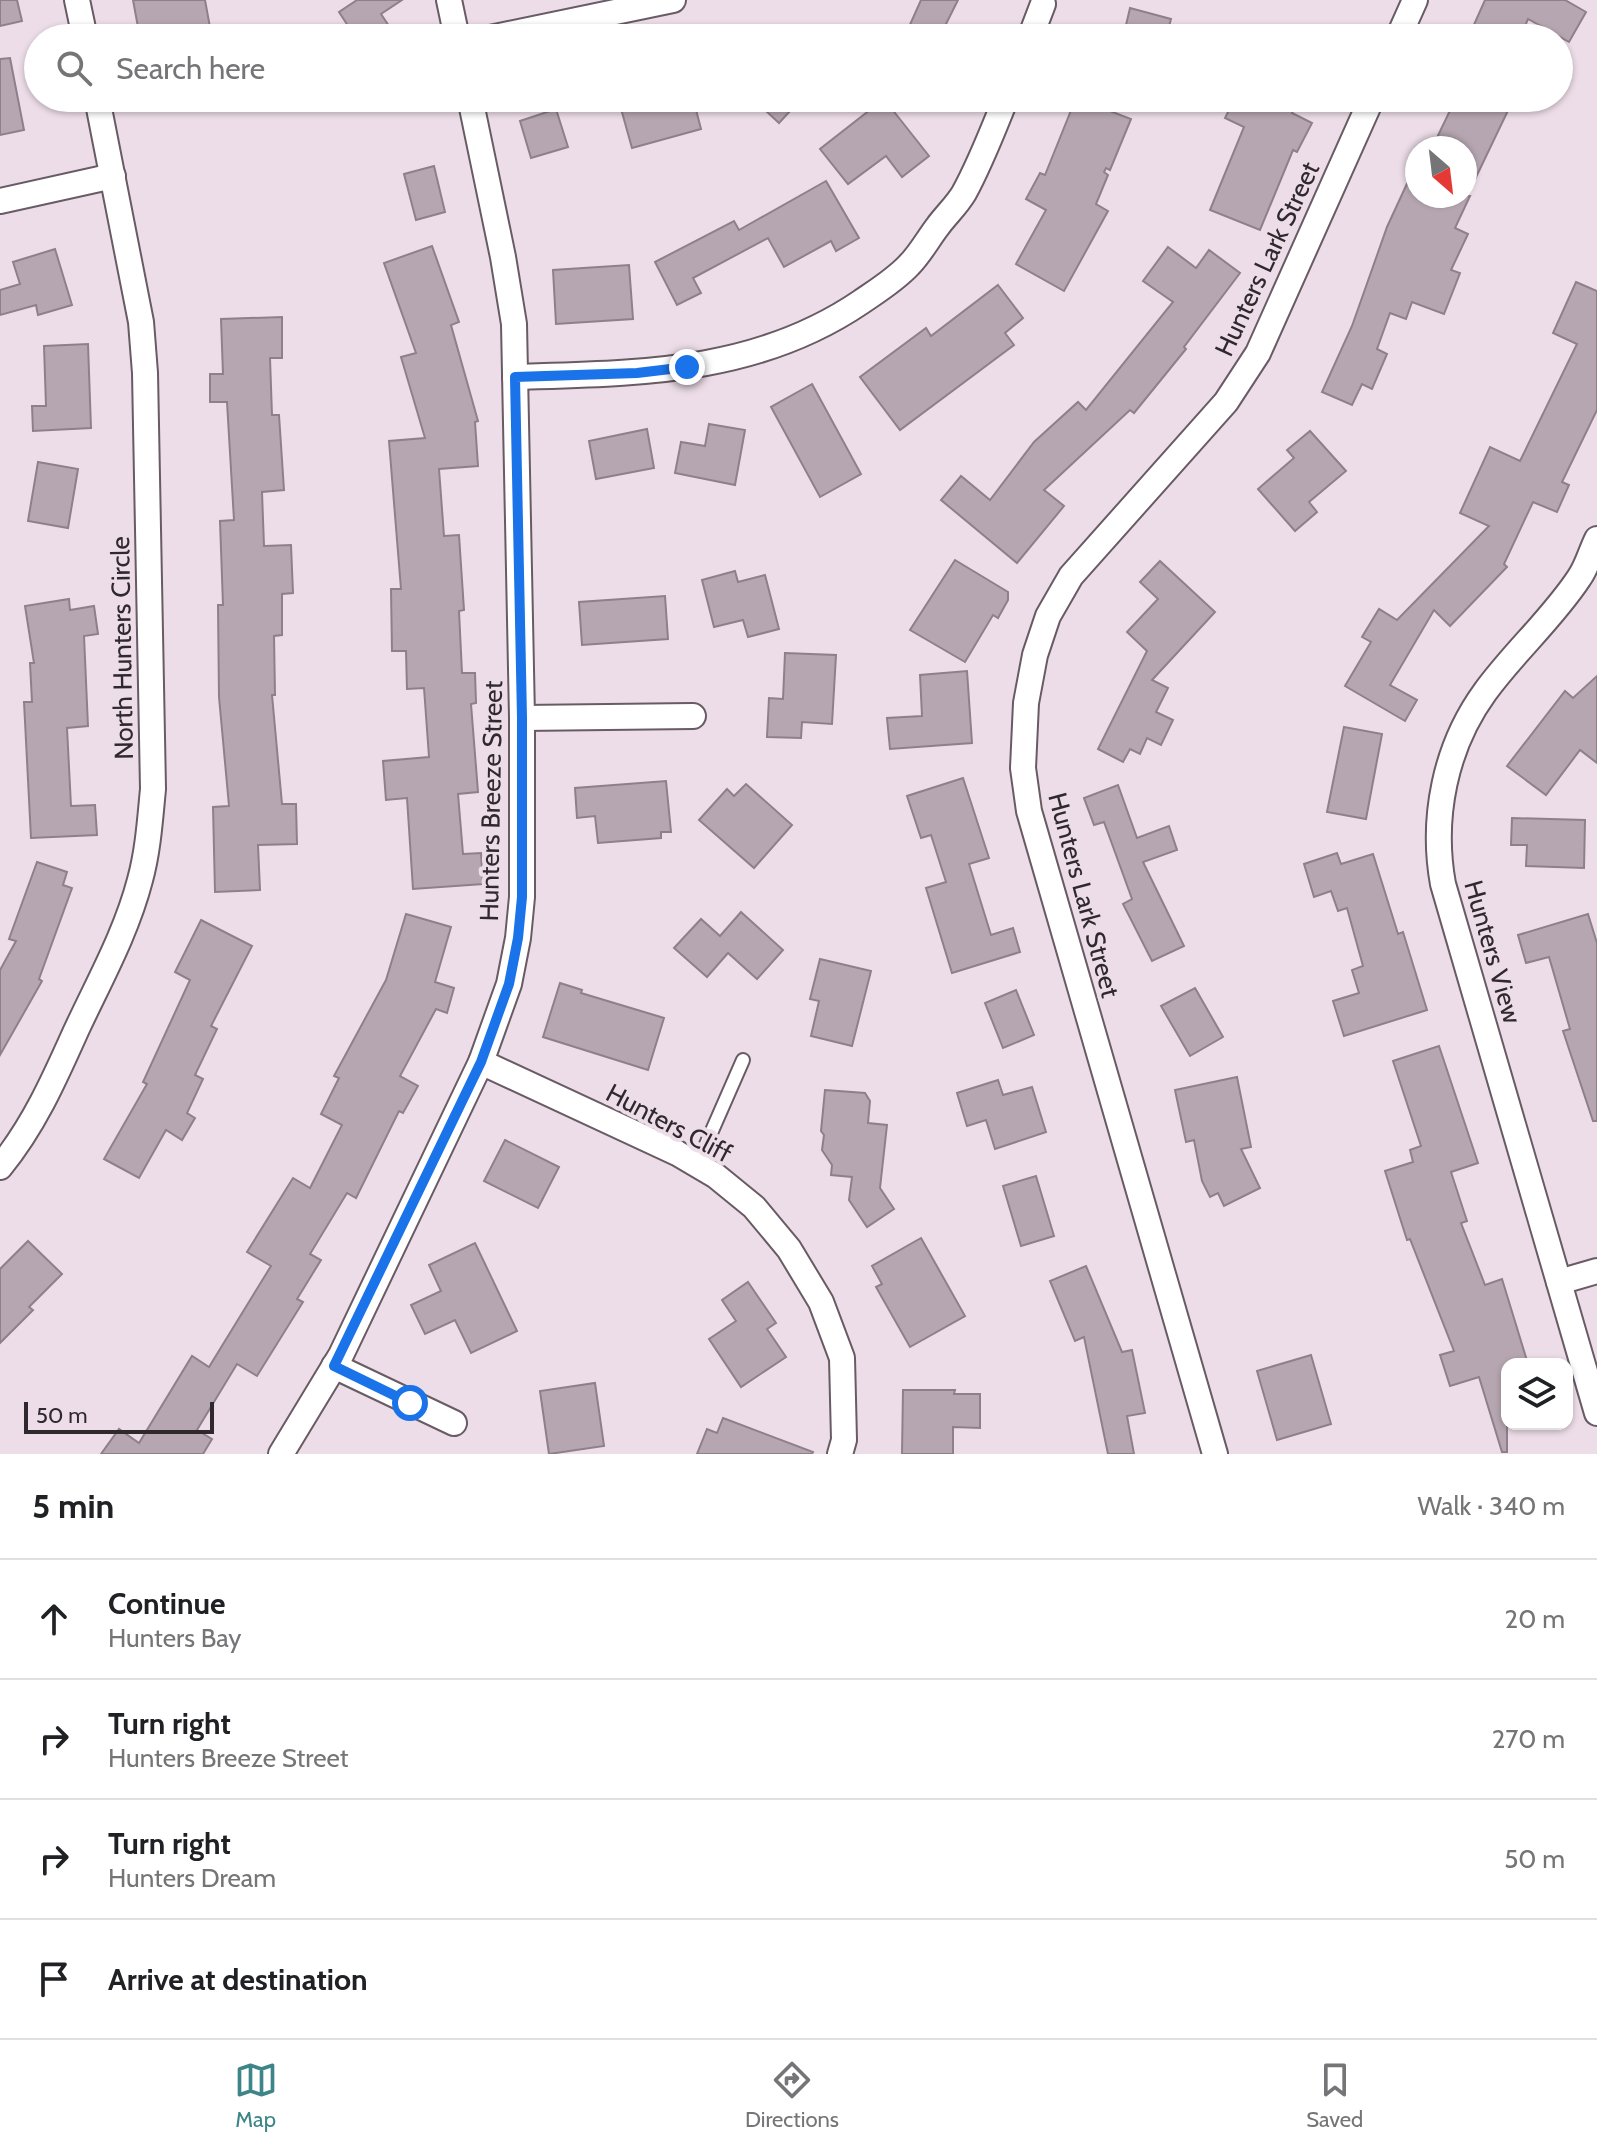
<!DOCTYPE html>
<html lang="en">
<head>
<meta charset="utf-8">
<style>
  body { margin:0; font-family:Cabin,sans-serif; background:#f2f2f2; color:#202124 }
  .controls { position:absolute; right:24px; bottom:24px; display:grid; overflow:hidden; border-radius:16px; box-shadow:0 2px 6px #0004 }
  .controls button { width:72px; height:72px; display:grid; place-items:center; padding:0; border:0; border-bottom:2px solid #e0e0e0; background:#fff; color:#202124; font:40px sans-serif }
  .compass { position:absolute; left:1405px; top:136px; width:72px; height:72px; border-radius:50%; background:#fff; box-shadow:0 2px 6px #0004; rotate:152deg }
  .scale { position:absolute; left:24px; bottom:20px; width:190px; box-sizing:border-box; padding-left:8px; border:4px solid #2f292d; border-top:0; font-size:22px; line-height:28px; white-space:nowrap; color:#2f292d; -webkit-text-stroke:6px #eddde8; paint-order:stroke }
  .stop { position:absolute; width:24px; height:24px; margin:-18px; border:6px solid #1a73e8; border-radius:50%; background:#fff }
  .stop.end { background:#1a73e8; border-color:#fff; box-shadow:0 2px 8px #0008 }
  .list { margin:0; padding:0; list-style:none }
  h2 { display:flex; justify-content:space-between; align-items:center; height:104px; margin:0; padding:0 32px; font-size:34px }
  h2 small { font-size:26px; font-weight:400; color:#757577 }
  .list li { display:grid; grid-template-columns:52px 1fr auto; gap:24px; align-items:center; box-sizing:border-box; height:120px; padding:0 32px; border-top:2px solid #e0e0e0 }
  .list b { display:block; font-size:30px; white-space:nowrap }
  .list p { margin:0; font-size:26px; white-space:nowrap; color:#757577 }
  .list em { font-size:26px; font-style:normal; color:#757577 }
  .icon { flex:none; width:44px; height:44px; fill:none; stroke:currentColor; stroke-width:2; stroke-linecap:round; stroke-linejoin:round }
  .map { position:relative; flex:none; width:1597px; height:1454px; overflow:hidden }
  .search { position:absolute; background:#fff; box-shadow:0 2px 6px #0004; left:24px; right:24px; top:24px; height:88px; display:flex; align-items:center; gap:20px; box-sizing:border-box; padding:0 28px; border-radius:44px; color:#757577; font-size:30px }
  .sheet { height:584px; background:#fff }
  nav { display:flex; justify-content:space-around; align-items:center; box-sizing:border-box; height:112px; border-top:2px solid #e0e0e0; background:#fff; font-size:22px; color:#757577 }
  nav a { display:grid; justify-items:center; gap:4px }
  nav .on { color:#3d8588 }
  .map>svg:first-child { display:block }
  .building { fill:#b6a6b1; stroke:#8e808a; stroke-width:2 }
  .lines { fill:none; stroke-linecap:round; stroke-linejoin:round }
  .lane-casing { stroke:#685b64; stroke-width:16 }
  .street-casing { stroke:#685b64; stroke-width:28 }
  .lane { stroke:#fff; stroke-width:12 }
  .street { stroke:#fff; stroke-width:24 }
  .route { stroke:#1a73e8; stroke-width:10 }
  .labels { text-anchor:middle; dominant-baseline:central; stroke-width:8; stroke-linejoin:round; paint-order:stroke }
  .street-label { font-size:26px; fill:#2f292d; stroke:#eddde8 }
</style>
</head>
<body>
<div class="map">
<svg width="1597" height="1454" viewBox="0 0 1597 1454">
  <rect width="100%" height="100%" fill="#eddde8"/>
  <g class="building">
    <path d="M0,0H17L22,21L0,26Z"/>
    <path d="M133,0H205L212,38H140Z"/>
    <path d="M357,0H402L381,14L397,38H356L339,12Z"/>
    <path d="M921,0H958L939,38H904Z"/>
    <path d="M1485,0H1565L1586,12L1569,42L1528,19L1520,38H1468Z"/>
    <path d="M1130,8L1171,19L1166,38H1123Z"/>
    <path d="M10,58L24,130L0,135V59Z"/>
    <path d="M618,98H693L701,129L632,148Z"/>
    <path d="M752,98H802L779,123Z"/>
    <path d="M1076,98L1131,119L1110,170L1106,168L1104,172L1108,175L1096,204L1108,211L1064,291L1016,264L1046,210L1026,199L1040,173L1045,175Z"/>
    <path d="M1235,98H1299L1292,113L1312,123L1297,152L1293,150L1260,230L1210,210L1244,127L1225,118Z"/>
    <path d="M1456,98H1514L1467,196H1470L1455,228L1468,234L1451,270L1460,273L1444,314L1412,302L1406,319L1390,313L1377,349L1387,354L1372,389L1362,384L1352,405L1322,392L1352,326L1387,227L1417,162V196H1465V148H1432Z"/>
    <path d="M884,99L929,156L902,177L886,156L848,184L820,149Z"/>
    <path d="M556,109L568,147L531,158L520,121Z"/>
    <path d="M434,166L445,212L416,220L404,174Z"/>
    <path d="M826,181L859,238L836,251L831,241L784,267L768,238L693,278L701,293L677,305L655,262L734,221L739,230Z"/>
    <path d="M432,246L459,322L451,325L478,421L475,422L478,466L439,469L444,536L459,535L464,610L459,611L462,673H475L476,703L471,704L478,792L458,794L463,854L481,853L483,884L413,889L407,798L386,800L383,761L429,757L424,688L407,689L406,651H392L391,589H401L389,441L425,438L401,357L416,353L384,263Z"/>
    <path d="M1168,247L1196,268L1209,250L1240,273L1184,347L1186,349L1134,413L1130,410L1044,490L1064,506L1017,563L941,500L961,476L990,500L1034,442L1078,402L1086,410L1173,302L1143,281Z"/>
    <path d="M55,249L72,305L38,315L36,305L0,315V290L20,284L13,262Z"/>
    <path d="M629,265L633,319L556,324L553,270Z"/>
    <path d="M1576,282L1597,291V410L1562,482L1569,485L1557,512L1533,502L1504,564L1507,567L1450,626L1434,610L1390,685L1417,700L1405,721L1345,686L1371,642L1362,637L1379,609L1397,620L1489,526L1460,513L1490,447L1520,461L1577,344L1553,333Z"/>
    <path d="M998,285L1023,318L1005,333L1014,345L900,430L860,377L926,328L931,336Z"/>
    <path d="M282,317V358H270L272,415H279L284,490L262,492L264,546L291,545L293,593L282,594V635L274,636L275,695H272L282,804H296L297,844L258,845L260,890L215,892L213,807L229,806L219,697L218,605H223L220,521L234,520L227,402H210V374H223L221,319Z"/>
    <path d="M88,344L91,428L33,431L32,406H46L44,346Z"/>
    <path d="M812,384L861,474L820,497L771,407Z"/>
    <path d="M709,424L745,430L735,485L675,473L681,442L705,446Z"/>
    <path d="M647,429L654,468L596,479L589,441Z"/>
    <path d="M1310,431L1346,471L1309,502L1317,512L1295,531L1258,489L1294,458L1287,450Z"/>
    <path d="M38,462L78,469L68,528L28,521Z"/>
    <path d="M955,560L1008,592V600L998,618L993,615L965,662L910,630Z"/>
    <path d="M1160,561L1215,612L1152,680L1168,688L1156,712L1173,720L1161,745L1147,738L1140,754L1130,749L1123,762L1098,749L1147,651L1127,632L1158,599L1140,582Z"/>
    <path d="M735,571L738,582L765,575L779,629L748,637L743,620L714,627L702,580Z"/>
    <path d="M665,596L668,639L582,645L579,602Z"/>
    <path d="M69,599L70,610L94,606L98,634L84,636L88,726L67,728L71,806L95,805L97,835L31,838L24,702H32L30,663H34L25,606Z"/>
    <path d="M785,653L836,655L832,724L802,722L801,738L767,737L769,698L783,699Z"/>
    <path d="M967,671L972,743L890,749L887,718L922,716L920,675Z"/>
    <path d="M1597,676V763L1580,750L1546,795L1507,766L1565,691L1573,698Z"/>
    <path d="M1344,727L1382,734L1366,819L1327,812Z"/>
    <path d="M963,778L989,858L969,864L991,935L1013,928L1020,952L952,973L926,888L946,882L931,835L921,838L907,796Z"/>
    <path d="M666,781L671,832H661V838L598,843L595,816L577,818L575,788Z"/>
    <path d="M746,784L792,825L754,868L699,820L727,789L734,796Z"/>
    <path d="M1118,785L1137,838L1169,826L1177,850L1143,862L1184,946L1152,961L1123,904L1132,899L1104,822L1094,825L1084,798Z"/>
    <path d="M1512,818L1585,820L1584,868L1526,866L1527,845H1511Z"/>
    <path d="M1337,853L1341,864L1373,854L1398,934L1403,932L1427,1010L1344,1036L1333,1001L1359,993L1352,970L1363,966L1347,908L1338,911L1331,891L1314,897L1304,864Z"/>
    <path d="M37,862L67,872L63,885L72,888L39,979L42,981L0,1055V970L16,941L9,939Z"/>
    <path d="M741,912L783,950L757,979L728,953L707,977L674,948L701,919L720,936Z"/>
    <path d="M406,914L451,927L435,982L454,988L447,1013L436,1009L400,1076L418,1086L403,1113L399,1111L356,1198L347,1193L310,1254L321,1260L297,1299L303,1302L257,1376L237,1364L197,1430L212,1439L203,1454H101L119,1429L139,1443L192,1356L209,1367L271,1266L247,1252L293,1178L310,1188L342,1125L321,1114L339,1078L334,1076L386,980Z"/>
    <path d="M1588,914L1597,943V1121H1593L1563,1031L1570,1029L1549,957L1526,963L1518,935Z"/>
    <path d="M201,920L252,946L211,1026L217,1029L195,1075L203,1079L187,1113L195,1118L182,1140L166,1130L139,1178L104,1159L147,1084L143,1082L190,980L175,972Z"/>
    <path d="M820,959L871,971L852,1046L811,1036L819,1001L810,999Z"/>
    <path d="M560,983L582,990L581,993L664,1018L648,1070L543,1037Z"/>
    <path d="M1195,988L1223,1037L1190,1056L1161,1006Z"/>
    <path d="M1016,990L1034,1035L1003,1048L985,1003Z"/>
    <path d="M1439,1046L1478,1163L1451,1172L1467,1221L1461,1223L1485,1285L1502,1279L1528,1364H1507V1452H1502L1479,1377L1450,1386L1440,1355L1454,1351L1410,1239L1407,1240L1385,1171L1413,1162L1410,1150L1421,1146L1393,1061Z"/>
    <path d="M1237,1077L1251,1147L1241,1149L1260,1188L1224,1206L1218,1193L1210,1197L1202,1181L1194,1140L1186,1142L1175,1090Z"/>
    <path d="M998,1080L1003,1095L1032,1087L1046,1132L995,1149L986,1120L967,1126L957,1093Z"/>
    <path d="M825,1090L865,1093L870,1101L868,1123L887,1125L880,1188L894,1209L867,1227L849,1200L852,1177L831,1175L832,1165L822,1150L824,1135L821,1131Z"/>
    <path d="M505,1140L559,1167L538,1208L484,1181Z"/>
    <path d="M1036,1176L1054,1236L1021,1246L1003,1186Z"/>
    <path d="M921,1238L965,1316L910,1347L876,1287L882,1284L872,1266Z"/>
    <path d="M28,1241L62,1274L29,1307L33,1310L0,1343V1269Z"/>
    <path d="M475,1243L517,1331L471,1353L455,1320L425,1334L411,1305L441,1291L429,1265Z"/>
    <path d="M1086,1266L1122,1352L1132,1350L1145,1413L1127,1416L1134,1454H1108L1084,1337L1075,1341L1050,1281Z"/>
    <path d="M748,1282L776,1323L767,1329L786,1357L741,1387L709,1339L736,1321L722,1300Z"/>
    <path d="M1311,1355L1331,1424L1277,1440L1257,1371Z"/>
    <path d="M595,1383L604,1446L549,1454L540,1391Z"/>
    <path d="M903,1390H955L954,1394H980V1428L953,1427V1454H902Z"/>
    <path d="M723,1418L813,1452L812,1454H697L707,1429L717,1433Z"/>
  </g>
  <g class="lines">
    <defs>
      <path id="lane" d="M697,1165L743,1060"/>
      <g id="street">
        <path d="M77,0L85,38"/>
        <path d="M449,0L457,38"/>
        <path d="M490,38L673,0"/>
        <path d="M1030,38L1043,4"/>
        <path d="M1398,38L1415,0"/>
        <path d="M0,201L113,176"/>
        <path d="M515,377C638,373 755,374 861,302C877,291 895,280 909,265C920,254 928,239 938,226C946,215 957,205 964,193C981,162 993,130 1006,98"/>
        <path d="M1597,539C1591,551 1587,567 1579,578C1552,619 1514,652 1485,692C1445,747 1431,818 1443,884L1597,1413"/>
        <path d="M522,718L693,716"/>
        <path d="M481,1062L677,1153L716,1176L754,1207L789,1249L821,1302L842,1358L844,1440L840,1454"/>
        <path d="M0,1167C33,1127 54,1080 75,1033C98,983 126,934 140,880C148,851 150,820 153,789L145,373L141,322L97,98"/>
        <path d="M1559,1282L1597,1271"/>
        <path d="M334,1366L454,1423"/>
        <path d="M281,1454L341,1355L481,1062L509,984L518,938L522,897V718L514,324L503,257L470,98"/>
        <path d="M1215,1454L1029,811L1023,768L1026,703L1035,655L1048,616L1071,576L1226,402L1258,353L1372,98"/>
      </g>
    </defs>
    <use href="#lane" class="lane-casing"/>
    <use href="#street" class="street-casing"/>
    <use href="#lane" class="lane"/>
    <use href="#street" class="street"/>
  </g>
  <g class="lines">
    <path class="route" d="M410,1403L334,1366L481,1062L509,984L518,938L522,897V718L515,377L637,373L687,367"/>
  </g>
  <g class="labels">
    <g class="street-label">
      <text transform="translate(1267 259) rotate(-65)">Hunters Lark Street</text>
      <text transform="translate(122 648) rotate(-91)">North Hunters Circle</text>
      <text transform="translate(491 801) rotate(-89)">Hunters Breeze Street</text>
      <text transform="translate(1084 895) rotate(75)">Hunters Lark Street</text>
      <text transform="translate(1493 952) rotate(74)">Hunters View</text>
      <text transform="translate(669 1123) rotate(28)">Hunters Cliff</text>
    </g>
  </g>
</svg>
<div class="controls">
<button><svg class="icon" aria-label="layers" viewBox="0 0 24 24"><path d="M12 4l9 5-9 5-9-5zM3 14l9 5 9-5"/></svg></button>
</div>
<svg class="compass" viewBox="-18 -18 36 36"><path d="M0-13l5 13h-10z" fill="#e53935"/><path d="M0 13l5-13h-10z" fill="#757577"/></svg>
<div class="scale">50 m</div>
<div class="stop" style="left:410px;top:1403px"></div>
<div class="stop end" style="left:687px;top:367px"></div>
<div class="search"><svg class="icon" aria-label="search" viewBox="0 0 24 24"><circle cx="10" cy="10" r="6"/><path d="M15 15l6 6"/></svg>Search here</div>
</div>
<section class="sheet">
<h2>5 min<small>Walk · 340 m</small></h2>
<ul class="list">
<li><svg class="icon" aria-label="ahead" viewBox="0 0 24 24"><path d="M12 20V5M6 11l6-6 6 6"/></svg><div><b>Continue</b><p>Hunters Bay</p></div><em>20 m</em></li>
<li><svg class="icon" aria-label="right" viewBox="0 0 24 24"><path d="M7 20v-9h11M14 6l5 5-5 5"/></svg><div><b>Turn right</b><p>Hunters Breeze Street</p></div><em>270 m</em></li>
<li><svg class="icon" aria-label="right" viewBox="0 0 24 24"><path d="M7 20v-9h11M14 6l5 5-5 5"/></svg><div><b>Turn right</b><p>Hunters Dream</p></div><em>50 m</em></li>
<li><svg class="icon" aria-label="arrive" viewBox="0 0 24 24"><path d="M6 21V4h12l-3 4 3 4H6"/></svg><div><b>Arrive at destination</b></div></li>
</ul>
</section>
<nav>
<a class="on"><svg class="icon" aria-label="map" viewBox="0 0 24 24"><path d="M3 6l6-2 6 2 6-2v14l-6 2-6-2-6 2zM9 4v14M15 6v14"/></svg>Map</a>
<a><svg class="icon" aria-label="directions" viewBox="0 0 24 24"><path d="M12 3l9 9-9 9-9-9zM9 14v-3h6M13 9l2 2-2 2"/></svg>Directions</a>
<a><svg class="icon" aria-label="saved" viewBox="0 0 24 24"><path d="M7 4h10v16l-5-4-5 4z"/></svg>Saved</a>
</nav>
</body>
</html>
